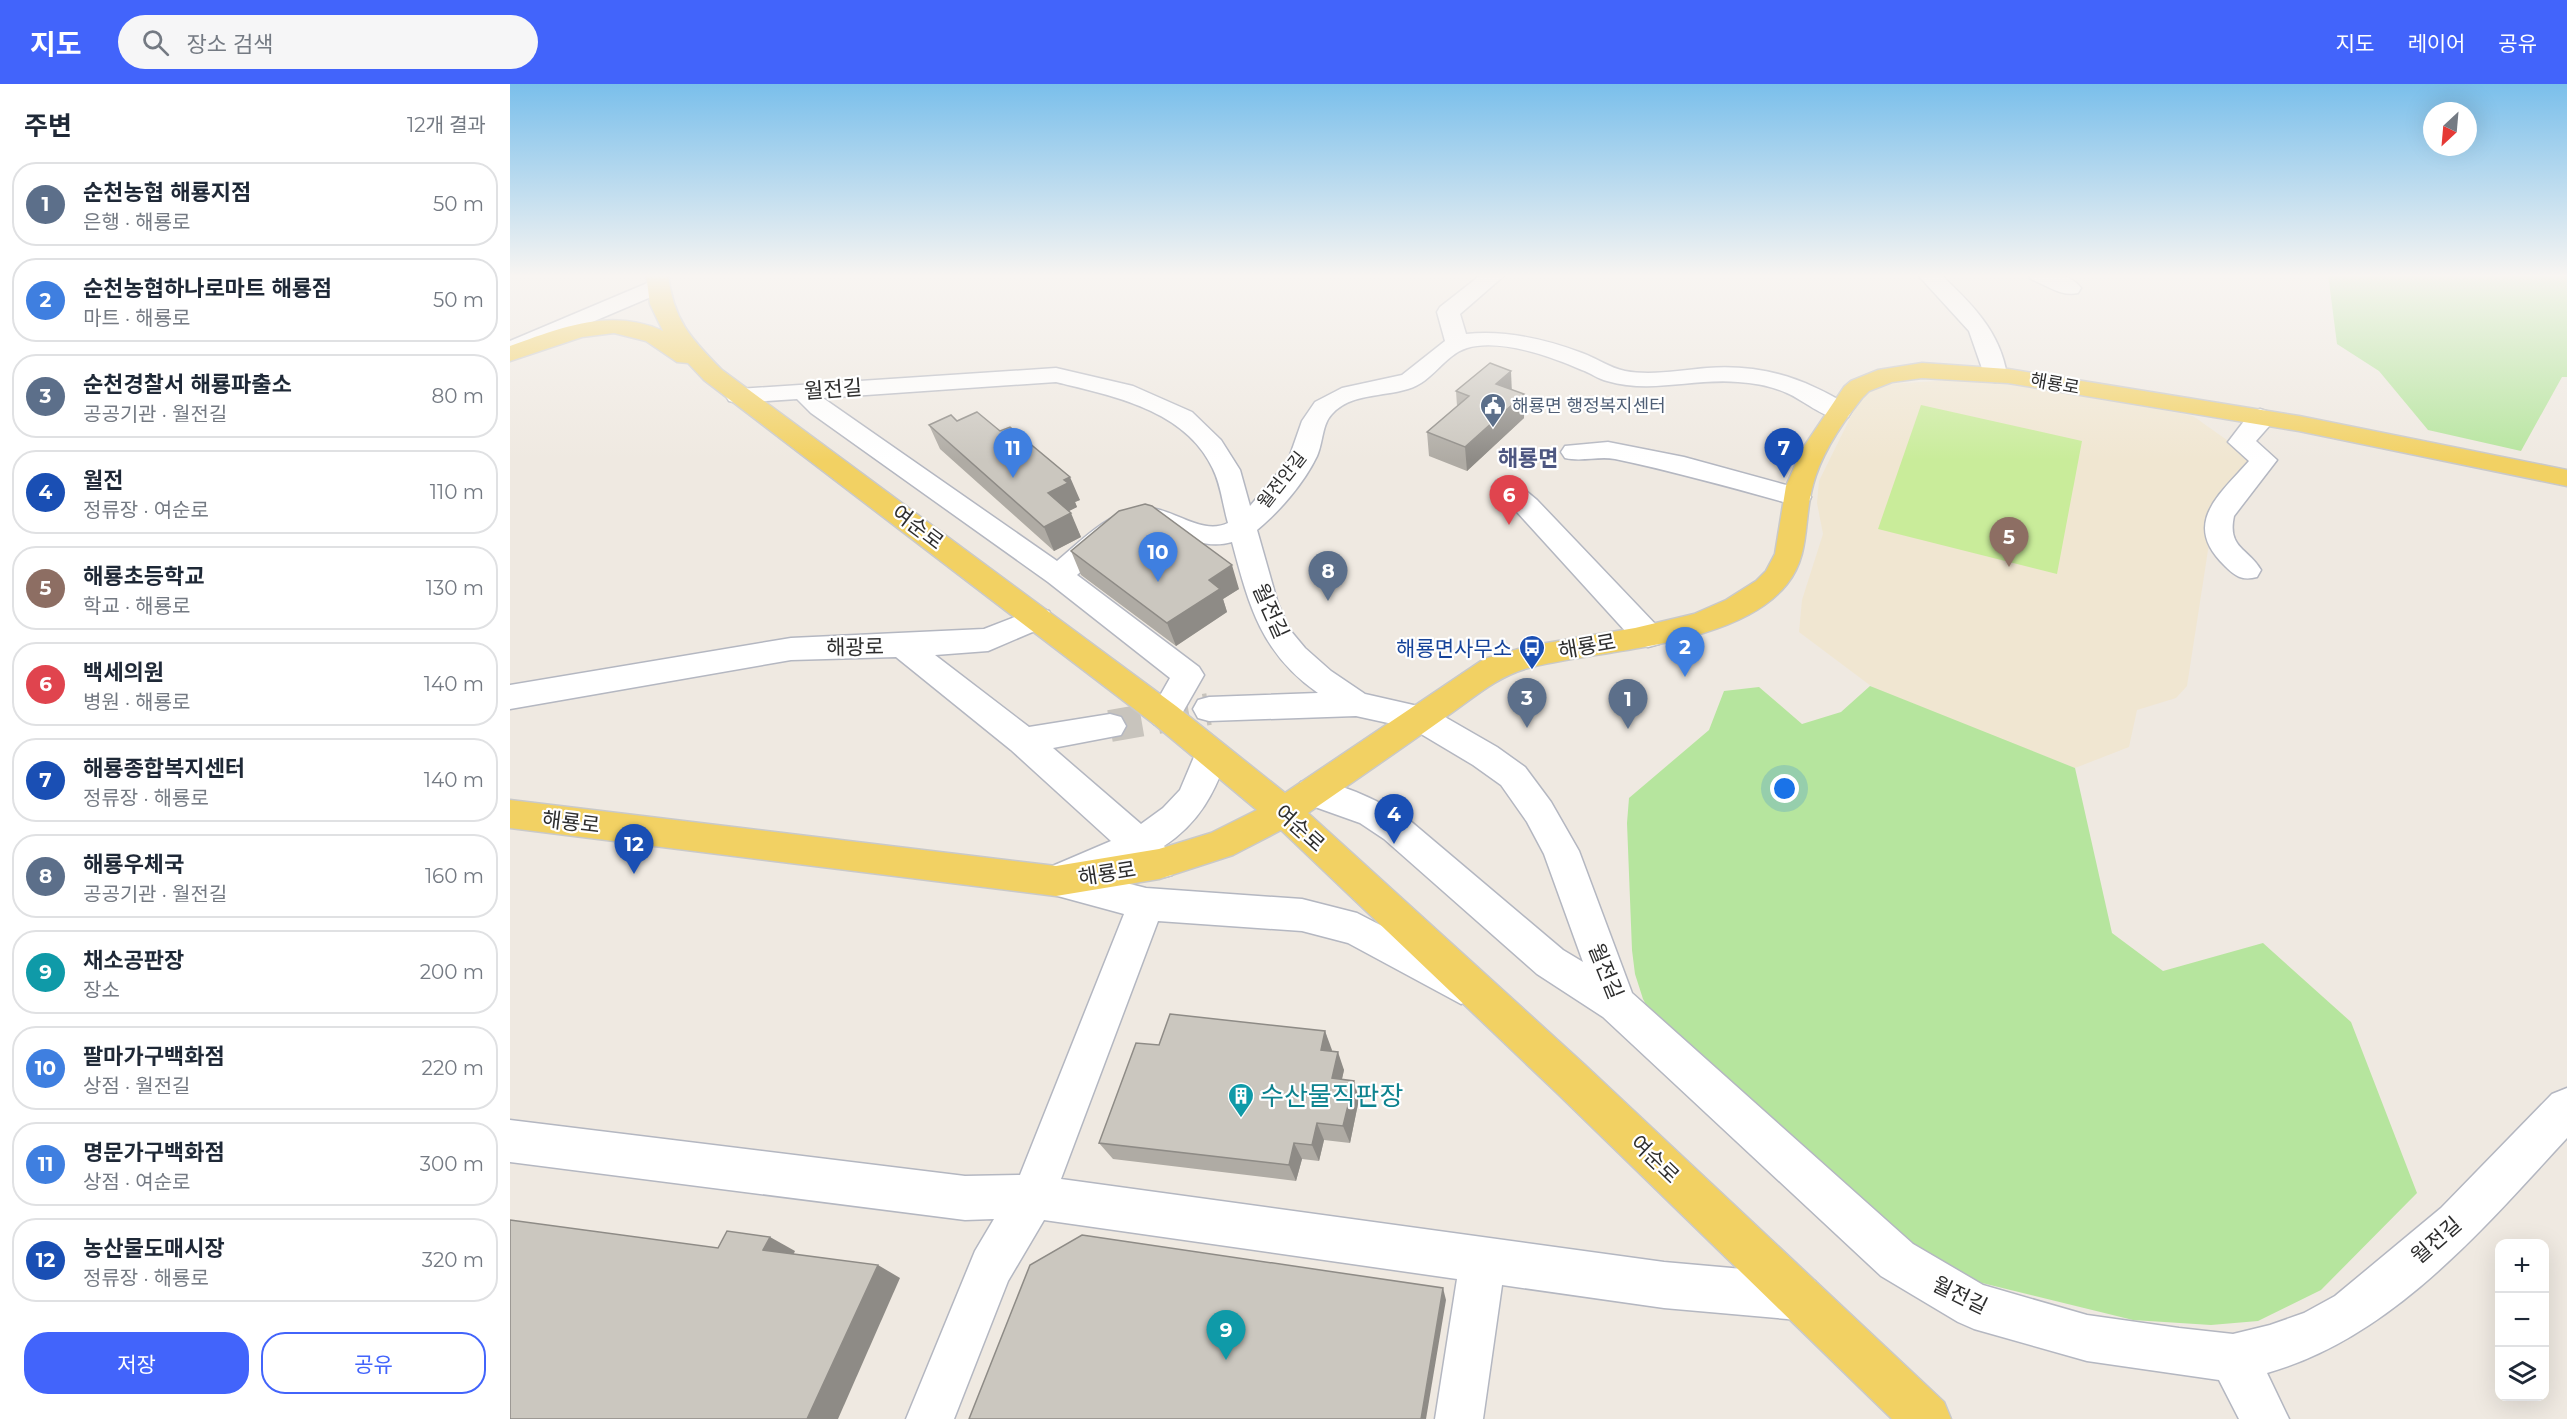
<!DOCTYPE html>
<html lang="ko">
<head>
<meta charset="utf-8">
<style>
  body { margin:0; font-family:Montserrat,"Noto Sans KR",sans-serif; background:#f6f6f7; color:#1f2937 }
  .controls { position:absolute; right:18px; bottom:18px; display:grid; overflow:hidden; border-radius:12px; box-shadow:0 6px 24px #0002 }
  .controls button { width:54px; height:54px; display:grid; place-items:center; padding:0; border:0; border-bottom:2px solid #e0e1e3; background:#fff; color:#1f2937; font:30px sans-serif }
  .compass { position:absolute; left:1913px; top:18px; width:54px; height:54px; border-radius:50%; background:#fff; box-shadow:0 6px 24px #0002; rotate:206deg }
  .you { position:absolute; left:1275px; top:705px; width:21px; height:21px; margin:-15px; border:4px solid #fff; border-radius:50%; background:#1a73e8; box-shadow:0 0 0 9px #1a73e833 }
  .badge { display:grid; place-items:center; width:39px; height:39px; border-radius:50%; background:#4264fb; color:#fff; font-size:20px; font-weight:700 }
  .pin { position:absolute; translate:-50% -50px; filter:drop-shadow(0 2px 3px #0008) }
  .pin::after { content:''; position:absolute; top:32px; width:21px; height:18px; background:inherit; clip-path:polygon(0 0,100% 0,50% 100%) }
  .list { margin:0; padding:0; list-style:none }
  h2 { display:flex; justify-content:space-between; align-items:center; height:78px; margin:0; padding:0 24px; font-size:26px }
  h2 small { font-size:20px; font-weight:400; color:#747a83 }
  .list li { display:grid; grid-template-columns:39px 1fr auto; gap:18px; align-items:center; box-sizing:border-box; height:84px; margin:0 12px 12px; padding:0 12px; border:2px solid #e0e1e3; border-radius:24px }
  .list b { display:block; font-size:22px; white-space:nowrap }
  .list p { margin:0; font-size:20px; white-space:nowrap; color:#747a83 }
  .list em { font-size:20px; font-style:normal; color:#747a83 }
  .actions { display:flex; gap:12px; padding:18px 24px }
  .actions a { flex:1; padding:14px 0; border:2px solid #4264fb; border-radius:24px; text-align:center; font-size:21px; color:#4264fb }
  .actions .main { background:#4264fb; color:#fff }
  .icon { flex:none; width:33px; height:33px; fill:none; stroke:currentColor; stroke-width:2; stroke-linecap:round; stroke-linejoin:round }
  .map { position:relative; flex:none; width:2057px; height:1335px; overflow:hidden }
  header { display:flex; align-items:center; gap:36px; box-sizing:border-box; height:84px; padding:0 30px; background:#4264fb; color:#fff }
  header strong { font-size:28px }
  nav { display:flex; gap:33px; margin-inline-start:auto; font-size:21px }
  .search { width:420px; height:54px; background:#f6f6f7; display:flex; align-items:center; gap:15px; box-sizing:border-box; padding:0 21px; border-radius:33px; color:#747a83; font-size:22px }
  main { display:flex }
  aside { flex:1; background:#fff }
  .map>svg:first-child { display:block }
  .education { fill:#f0e6d1 }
  .green { fill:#b6e59e }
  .pitch { fill:#c9ec9a }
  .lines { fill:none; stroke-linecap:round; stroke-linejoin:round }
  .minor-tunnel { stroke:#c8c4bd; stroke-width:32; stroke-dasharray:32 16; stroke-linecap:butt }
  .minor-casing { stroke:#b4b7c1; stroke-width:3 }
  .major-casing { stroke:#c9c9c9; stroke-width:3 }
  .minor { fill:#fff; fill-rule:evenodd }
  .major { fill:#f2d163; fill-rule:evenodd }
  .wall { fill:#afaba4 }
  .shaded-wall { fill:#8e8b86 }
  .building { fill:#cbc7bf; stroke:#8e8b86; stroke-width:1.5 }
  .labels { text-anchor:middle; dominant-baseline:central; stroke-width:4.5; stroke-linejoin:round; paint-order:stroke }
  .far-street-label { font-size:18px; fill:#2e2e2e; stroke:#fff }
  .far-service-label { font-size:18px; fill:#4e5e75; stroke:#fff; text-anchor:start }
  .street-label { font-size:21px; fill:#2e2e2e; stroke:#fff }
  .transit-label { font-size:21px; fill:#164399; stroke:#fff; text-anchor:end }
  .far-district-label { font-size:22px; font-weight:bold; fill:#4d5680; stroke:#fff }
  .near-culture-label { font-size:26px; fill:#0d838f; stroke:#fff; text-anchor:start }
</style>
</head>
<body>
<header>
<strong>지도</strong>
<div class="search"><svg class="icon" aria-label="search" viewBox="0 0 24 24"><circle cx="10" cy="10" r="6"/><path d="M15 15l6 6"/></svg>장소 검색</div>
<nav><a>지도</a><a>레이어</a><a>공유</a></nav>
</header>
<main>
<aside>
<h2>주변<small>12개 결과</small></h2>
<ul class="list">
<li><span class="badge" style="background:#5c6f8a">1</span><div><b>순천농협 해룡지점</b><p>은행 · 해룡로</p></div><em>50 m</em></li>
<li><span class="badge" style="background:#3f7fe0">2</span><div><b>순천농협하나로마트 해룡점</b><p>마트 · 해룡로</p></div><em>50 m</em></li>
<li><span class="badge" style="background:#5c6f8a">3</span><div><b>순천경찰서 해룡파출소</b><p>공공기관 · 월전길</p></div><em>80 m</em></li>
<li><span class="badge" style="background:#1a4fb4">4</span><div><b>월전</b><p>정류장 · 여순로</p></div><em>110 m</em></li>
<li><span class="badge" style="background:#8d6e63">5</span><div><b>해룡초등학교</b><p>학교 · 해룡로</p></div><em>130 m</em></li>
<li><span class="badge" style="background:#e0444e">6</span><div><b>백세의원</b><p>병원 · 해룡로</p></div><em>140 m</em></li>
<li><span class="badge" style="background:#1a4fb4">7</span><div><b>해룡종합복지센터</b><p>정류장 · 해룡로</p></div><em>140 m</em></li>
<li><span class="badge" style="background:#5c6f8a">8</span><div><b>해룡우체국</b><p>공공기관 · 월전길</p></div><em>160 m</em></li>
<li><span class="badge" style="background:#0f9aa8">9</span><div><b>채소공판장</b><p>장소</p></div><em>200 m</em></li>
<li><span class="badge" style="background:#3f7fe0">10</span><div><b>팔마가구백화점</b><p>상점 · 월전길</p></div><em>220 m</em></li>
<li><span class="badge" style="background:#3f7fe0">11</span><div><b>명문가구백화점</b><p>상점 · 여순로</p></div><em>300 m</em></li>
<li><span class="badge" style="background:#1a4fb4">12</span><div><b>농산물도매시장</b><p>정류장 · 해룡로</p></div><em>320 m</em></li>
</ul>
<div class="actions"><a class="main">저장</a><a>공유</a></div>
</aside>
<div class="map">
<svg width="2057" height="1335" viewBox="0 0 2057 1335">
  <rect width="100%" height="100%" fill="#efe9e1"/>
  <path class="education" d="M1459,295L1546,305L1683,332L1745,376L1705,421L1677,602L1666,614L1627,626L1619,663L1565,684L1369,608L1289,548L1292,516L1313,450L1307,419L1309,397L1349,316L1363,306L1378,300Z"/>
  <g class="green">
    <path d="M1818,190H2057V293H2052L2011,367L1918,346L1869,287L1827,260Z"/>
    <path d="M1360,602L1565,684L1602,849L1653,887L1753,859L1841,938L1907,1109L1811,1206L1748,1237L1701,1241L1623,1236L1468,1198L1405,1170L1142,932L1133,915L1125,890L1122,866L1117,739L1119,714L1199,646L1214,607L1249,603L1292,640L1331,628Z"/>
  </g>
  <path class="pitch" d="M1411,321L1572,357L1547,490L1368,445Z"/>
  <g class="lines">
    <path class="minor-tunnel" d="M600,642L699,625"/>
    <defs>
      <g id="minor">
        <path d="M972,190H996L950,230L956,250C996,246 1035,255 1072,269C1086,274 1100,284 1115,287C1142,292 1170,286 1197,284C1233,281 1270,287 1304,303C1317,309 1333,316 1341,328L1338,333C1317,339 1296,317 1277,309C1261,302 1245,299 1228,298C1184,294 1141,310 1097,297C1088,295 1081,289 1072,286C1042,273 990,254 957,264C934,271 923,298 898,305C873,313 841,309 822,330C812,340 813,359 807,372C794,399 770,427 747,446L768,520L780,546L795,564L821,587L855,610L921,625L987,663L1015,683L1041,718L1069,767L1122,909L1403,1160L1473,1201L1577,1231L1669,1244L1723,1250L1760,1241L1794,1229L1825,1212L1931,1124L2042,1010L2057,1004V1054C1972,1146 1881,1254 1757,1289L1779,1335H1729L1709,1296L1577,1277L1464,1245L1448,1238L1371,1192L1093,933L1027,890L874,755L850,739L791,718L786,708L791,698C818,690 875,720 898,735L1053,866L1073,878L1034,770L1017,738L991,701L963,681L901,644L846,632L699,637L688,634L683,625L688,616L699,613L808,609C751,569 739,522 722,458C684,469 658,437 634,442C613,445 583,477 567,491L689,583L694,591L666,640L655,643L644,640L639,631L660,594L538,498L301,329L287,315L228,319L219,317L216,312L219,307L228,305L546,284L623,302L682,328L711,356L730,386L740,422L778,377L792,337L805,318L832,304L892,291L935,257L927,228L930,223ZM546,298C603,312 676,326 703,385C711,401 713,422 718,439C689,453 659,419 628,424C597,430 571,457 547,477L313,314Z"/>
        <path d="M1407,190H1430C1461,219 1490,247 1497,291L1494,296L1485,298L1476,296L1459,247Z"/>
        <path d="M1518,190C1535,189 1560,188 1571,204L1568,209C1552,213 1536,201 1521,195Z"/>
        <path d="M147,195L155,197L158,202L155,207L0,273V257Z"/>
        <path d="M1750,325L1759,328L1763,333L1761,340L1746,357L1767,376L1724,432C1717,464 1738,464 1751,486L1747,493C1732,497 1725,492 1715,482C1671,440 1709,411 1739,377L1718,358L1741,328Z"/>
        <path d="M1098,358L1174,373L1298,407L1301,413L1298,419L1288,422C1227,405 1167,388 1105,375C1088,372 1072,378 1055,374L1051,368L1055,362Z"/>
        <path d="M995,395L1004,397L1027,416L1149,544L1153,552L1149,560L1138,563L1127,560L1007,428L982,403L986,397Z"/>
        <path d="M528,524L539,527L543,534L539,541L478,567L425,571L519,643L600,630L611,633L616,642L611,651L543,664L631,740L653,724L670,706L689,661L701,657L713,661L718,670C705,709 689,739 654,762L667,780L662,791C644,797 637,791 624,778L592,793L636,804L792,815L847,829L965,890L970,902L965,914L951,920L838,859L792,847L648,837L551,1095L1154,1178L1289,1190L1305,1197L1312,1213L1305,1229L1289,1236L1154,1224L992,1201L973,1335H925L947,1195L534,1136L498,1197L444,1335H396L465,1167L484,1135L455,1136L0,1078V1036L455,1092L510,1091L614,830L533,808L528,797L533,786L601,757L501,666L386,573L281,576L0,625V601L281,554L474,545Z"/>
      </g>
      <path id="major" d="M136,190H158C163,235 180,254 212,286L666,622L775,709L974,575L1019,562L1125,544L1184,530L1216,516L1246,497L1256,487L1265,470L1276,402L1293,364L1334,303L1341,297L1368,286L1412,279L1498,285L1789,332L2057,386V402L1789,347L1498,299L1412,294L1382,298L1359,307L1352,314C1332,339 1311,370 1303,401C1293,435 1301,470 1277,500C1227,563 1090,565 1018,584C985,593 960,617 933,635C888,667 843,698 798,729L1075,981L1434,1318L1441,1335H1382L1047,1009L771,746L723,771L649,795L546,812L0,744V716L546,782L649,765L701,749L747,726L644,640L194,296L178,279L167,278L136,257L104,249L72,253L0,277V262C50,244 101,223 153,247L140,220Z"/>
    </defs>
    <use href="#minor" class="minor-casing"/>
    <use href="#major" class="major-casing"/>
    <use href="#minor" class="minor"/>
    <use href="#major" class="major"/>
  </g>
  <g class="wall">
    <path d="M1002,306L1014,334L957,387L919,372L917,348L947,322L946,307Z"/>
    <path d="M447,337L570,416L565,418L567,423L559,427L571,453L544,467L430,365L419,341Z"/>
    <path d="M561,467L729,505L713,515L717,528L666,562L571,491Z"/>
    <path d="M815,947L821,967L834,986L832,995L849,1015L840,1059L814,1056L809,1077L792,1075L786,1097L603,1075L589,1059L649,961Z"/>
  </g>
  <g class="shaded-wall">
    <path d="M1001,287L1002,310L986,300Z"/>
    <path d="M1014,310V334L957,387L955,363Z"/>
    <path d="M560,393L570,416L565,418L567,423L547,433L538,409L554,396Z"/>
    <path d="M561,429L571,453L544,467L534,443Z"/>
    <path d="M722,481L729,505L713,515L717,528L666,562L657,539L699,496Z"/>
    <path d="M815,947L822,966L817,985L811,966Z"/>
    <path d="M828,968L834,986L828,1012L822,994Z"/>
    <path d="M844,997L849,1015L840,1059L833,1042Z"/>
    <path d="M807,1039L814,1056L809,1077L802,1061Z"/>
    <path d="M784,1059L792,1075L786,1097L779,1081Z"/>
    <path d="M260,1153L285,1167L279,1180L253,1166Z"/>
    <path d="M368,1181L390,1194L328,1335H297Z"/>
    <path d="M933,1204L936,1216L916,1335H911Z"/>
  </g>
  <g class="building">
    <path d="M980,279L1001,287L986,300L1014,310L955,363L917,348L959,312L946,307Z"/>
    <path d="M467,328L490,347L500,343L560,393L554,396L558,399L538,409L561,429L534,443L419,341L441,331L447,337Z"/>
    <path d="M635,420L642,422L722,481L699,496L710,505L657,539L561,467L609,427Z"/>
    <path d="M660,930L815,947L811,966L828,968L822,994L844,997L833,1042L807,1039L802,1061L784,1059L779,1081L589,1059L626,959L649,961Z"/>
    <path d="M0,1136L208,1164L217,1147L260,1153L253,1166L368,1181L297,1335H0Z"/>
    <path d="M572,1151L933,1204L911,1335H459L520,1181Z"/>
  </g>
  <linearGradient id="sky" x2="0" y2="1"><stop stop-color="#7abfeb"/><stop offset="0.51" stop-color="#f8f5f2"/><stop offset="1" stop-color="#f8f5f2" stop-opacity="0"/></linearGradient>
  <rect width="2057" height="376" fill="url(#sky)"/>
  <defs>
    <symbol id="civic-pin" viewBox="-11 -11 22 30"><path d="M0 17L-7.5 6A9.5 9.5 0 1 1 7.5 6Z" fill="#5c6f8a" stroke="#fff"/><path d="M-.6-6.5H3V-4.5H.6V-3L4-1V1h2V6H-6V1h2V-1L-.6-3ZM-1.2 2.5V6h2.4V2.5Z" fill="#fff"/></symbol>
    <symbol id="bus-pin" viewBox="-11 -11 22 30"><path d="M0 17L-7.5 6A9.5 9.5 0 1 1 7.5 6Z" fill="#1a4fb4" stroke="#fff"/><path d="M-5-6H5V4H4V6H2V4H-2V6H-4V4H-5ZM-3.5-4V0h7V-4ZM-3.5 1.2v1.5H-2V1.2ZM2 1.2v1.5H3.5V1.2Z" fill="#fff"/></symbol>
    <symbol id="building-pin" viewBox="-11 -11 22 30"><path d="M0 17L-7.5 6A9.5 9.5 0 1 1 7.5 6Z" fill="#0f9aa8" stroke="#fff"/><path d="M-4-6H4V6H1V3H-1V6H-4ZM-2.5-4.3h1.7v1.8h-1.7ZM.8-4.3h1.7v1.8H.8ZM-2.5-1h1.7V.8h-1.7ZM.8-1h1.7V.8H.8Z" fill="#fff"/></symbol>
  </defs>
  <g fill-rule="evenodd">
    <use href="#civic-pin" x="968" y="307" width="30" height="40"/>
    <use href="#bus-pin" x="1007" y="549" width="30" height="40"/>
    <use href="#building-pin" x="716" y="997" width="30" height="40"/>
  </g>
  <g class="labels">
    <g class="far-street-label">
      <text transform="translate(1545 300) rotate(10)">해룡로</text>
      <text transform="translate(772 396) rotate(-52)">월전안길</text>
    </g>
    <g class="far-service-label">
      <text x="1002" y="322">해룡면 행정복지센터</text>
    </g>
    <g class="street-label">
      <text transform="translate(323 305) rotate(-4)">월전길</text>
      <text transform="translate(408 443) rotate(37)">여순로</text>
      <text transform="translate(761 527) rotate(66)">월전길</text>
      <text transform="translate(1077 562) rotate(-10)">해룡로</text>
      <text transform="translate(345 563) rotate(-1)">해광로</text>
      <text transform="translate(61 738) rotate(7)">해룡로</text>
      <text transform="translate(790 744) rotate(42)">여순로</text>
      <text transform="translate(597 789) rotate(-9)">해룡로</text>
      <text transform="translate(1096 887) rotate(68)">월전길</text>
      <text transform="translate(1145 1075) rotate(44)">여순로</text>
      <text transform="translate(1926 1156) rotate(-41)">월전길</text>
      <text transform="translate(1450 1211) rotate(26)">월전길</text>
    </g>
    <g class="transit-label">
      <text x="1002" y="564">해룡면사무소</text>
    </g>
    <g class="far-district-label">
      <text x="1018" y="374">해룡면</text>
    </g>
    <g class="near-culture-label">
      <text x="750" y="1012">수산물직판장</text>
    </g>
  </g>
</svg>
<div class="controls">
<button>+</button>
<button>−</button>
<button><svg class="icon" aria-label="layers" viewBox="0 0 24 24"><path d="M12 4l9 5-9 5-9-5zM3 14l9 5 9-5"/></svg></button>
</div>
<svg class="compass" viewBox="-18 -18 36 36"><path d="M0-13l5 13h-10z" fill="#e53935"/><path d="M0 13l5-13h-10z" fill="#747a83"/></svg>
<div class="you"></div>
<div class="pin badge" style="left:1118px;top:645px;background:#5c6f8a">1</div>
<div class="pin badge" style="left:1175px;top:593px;background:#3f7fe0">2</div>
<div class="pin badge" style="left:1017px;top:644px;background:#5c6f8a">3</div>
<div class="pin badge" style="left:884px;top:760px;background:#1a4fb4">4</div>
<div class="pin badge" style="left:1499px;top:483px;background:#8d6e63">5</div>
<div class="pin badge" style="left:999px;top:441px;background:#e0444e">6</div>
<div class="pin badge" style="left:1274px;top:394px;background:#1a4fb4">7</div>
<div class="pin badge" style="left:818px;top:517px;background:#5c6f8a">8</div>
<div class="pin badge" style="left:716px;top:1276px;background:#0f9aa8">9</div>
<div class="pin badge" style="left:648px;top:498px;background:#3f7fe0">10</div>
<div class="pin badge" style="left:503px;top:394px;background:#3f7fe0">11</div>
<div class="pin badge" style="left:124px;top:790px;background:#1a4fb4">12</div>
</div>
</main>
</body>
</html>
